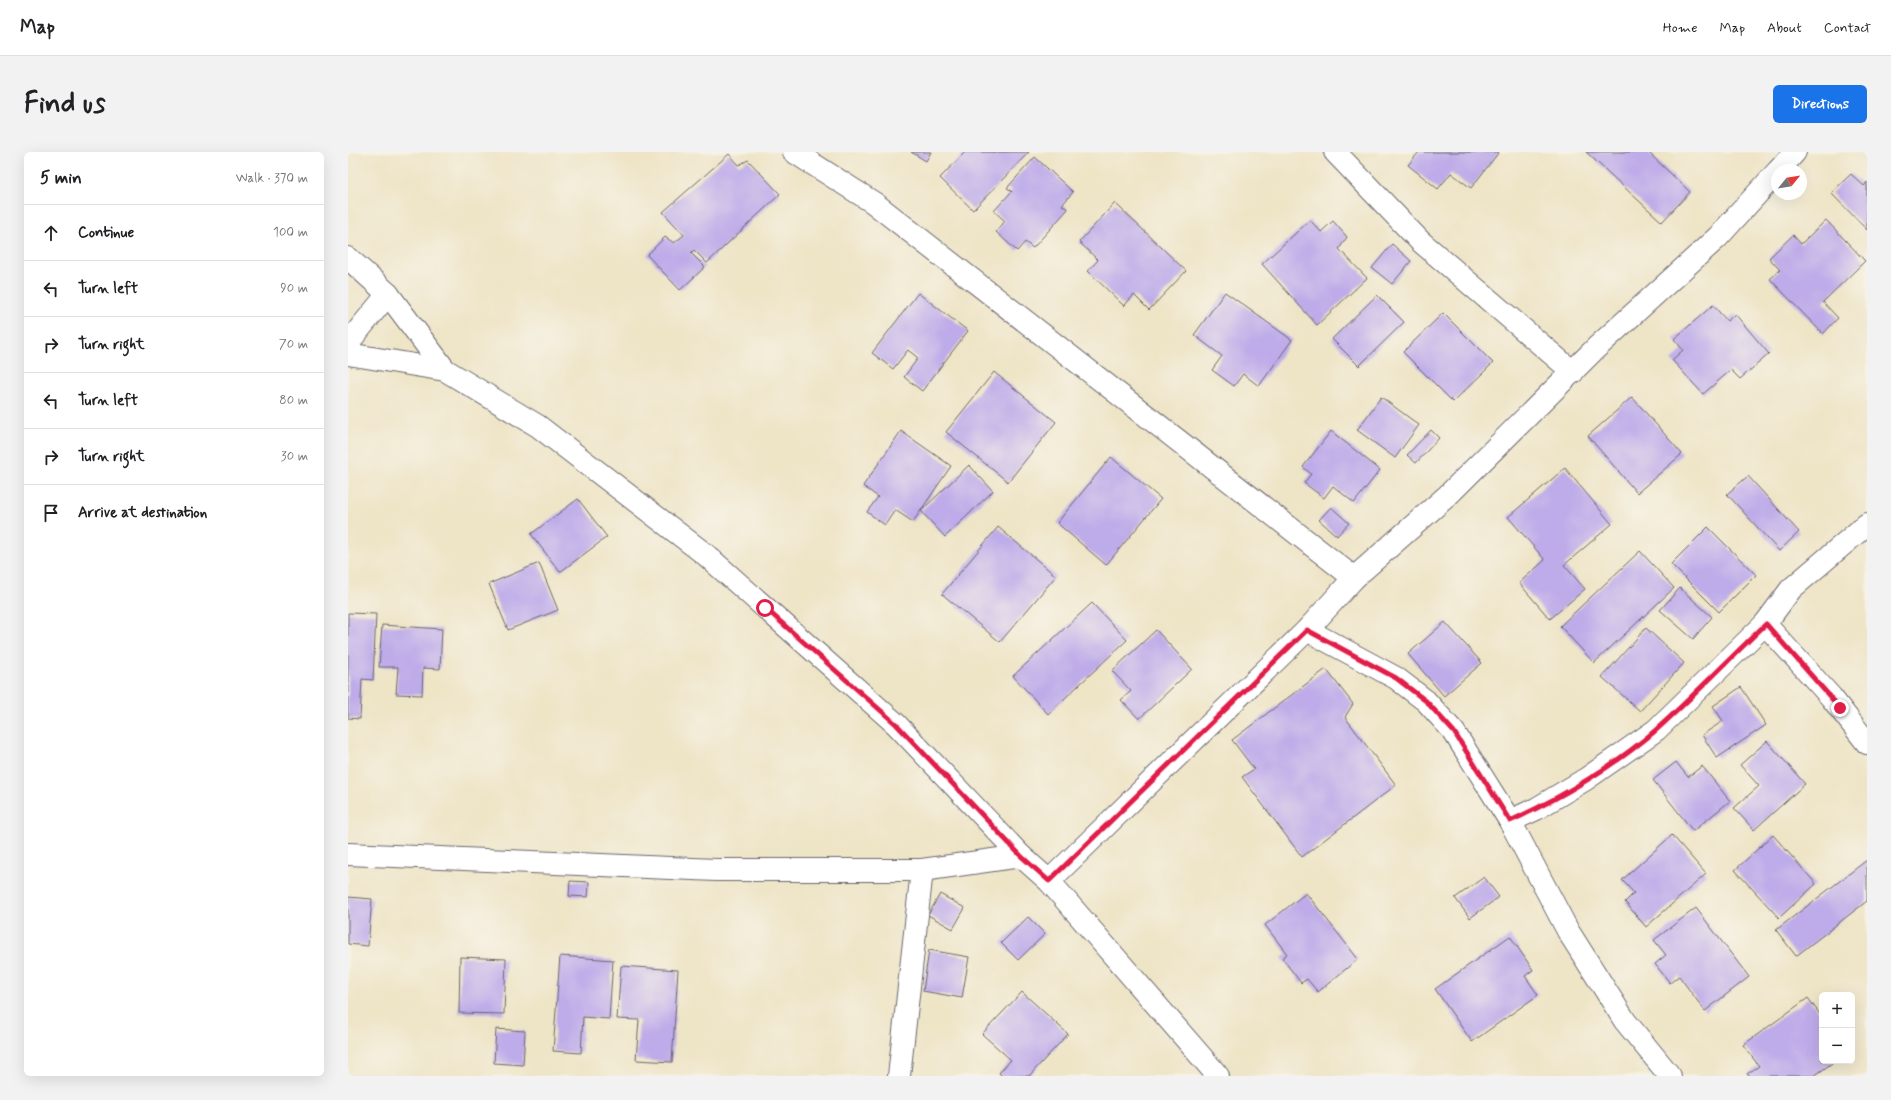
<!DOCTYPE html>
<html lang="en">
<head>
<meta charset="utf-8">
<style>
  body { margin:0; font-family:Mynerve,sans-serif; background:#f2f2f2; color:#202124 }
  .controls { position:absolute; right:12px; bottom:12px; display:grid; overflow:hidden; border-radius:6px; box-shadow:0 4px 16px #0002 }
  .controls button { width:36px; height:36px; display:grid; place-items:center; padding:0; border:0; border-bottom:1px solid #e0e0e0; background:#fff; color:#202124; font:20px sans-serif }
  .compass { position:absolute; left:1423px; top:12px; width:36px; height:36px; border-radius:50%; background:#fff; box-shadow:0 4px 16px #0002; rotate:60deg }
  .stop { position:absolute; width:12px; height:12px; margin:-9px; border:3px solid #e11d48; border-radius:50%; background:#fff }
  .stop.end { background:#e11d48; border-color:#fff; box-shadow:0 1px 4px #0008 }
  .list { margin:0; padding:0; list-style:none }
  h2 { display:flex; justify-content:space-between; align-items:center; height:52px; margin:0; padding:0 16px; font-size:17px }
  h2 small { font-size:13px; font-weight:400; color:#757577 }
  .list li { display:grid; grid-template-columns:26px 1fr auto; gap:12px; align-items:center; box-sizing:border-box; height:56px; padding:0 16px; border-top:1px solid #e0e0e0 }
  .list b { display:block; font-size:15px; white-space:nowrap }
  .list em { font-size:13px; font-style:normal; color:#757577 }
  .icon { flex:none; width:22px; height:22px; fill:none; stroke:currentColor; stroke-width:2; stroke-linecap:round; stroke-linejoin:round }
  .map { position:relative; flex:none; width:1519px; height:924px; overflow:hidden; border-radius:6px }
  header { display:flex; align-items:center; gap:24px; box-sizing:border-box; height:56px; padding:0 20px; background:#fff; border-bottom:1px solid #e0e0e0 }
  header strong { font-size:19px }
  nav { display:flex; gap:22px; margin-inline-start:auto; font-size:14px }
  .intro { display:flex; align-items:center; justify-content:space-between; box-sizing:border-box; height:96px; padding:0 24px }
  h1 { margin:0; font-size:28px }
  .button { padding:10px 18px; border-radius:6px; background:#1a73e8; color:#fff; font-size:14px; font-weight:700 }
  main { display:flex; gap:24px; padding:0 24px }
  aside { flex:1; background:#fff; border-radius:6px; box-shadow:0 4px 16px #0002 }
  .map>svg:first-child { display:block }
  .building { fill:#beabe9 }
  .lines { fill:none; stroke-linecap:round; stroke-linejoin:round }
  .minor-casing { stroke:#69666c; stroke-width:24 }
  .minor { stroke:#fff; stroke-width:22 }
  .route { stroke:#e11d48; stroke-width:5 }
</style>
</head>
<body>
<header>
<strong>Map</strong>
<nav><a>Home</a><a>Map</a><a>About</a><a>Contact</a></nav>
</header>
<div class="intro"><h1>Find us</h1><a class="button">Directions</a></div>
<main>
<aside>
<h2>5 min<small>Walk · 370 m</small></h2>
<ul class="list">
<li><svg class="icon" aria-label="ahead" viewBox="0 0 24 24"><path d="M12 20V5M6 11l6-6 6 6"/></svg><div><b>Continue</b></div><em>100 m</em></li>
<li><svg class="icon" aria-label="left" viewBox="0 0 24 24"><path d="M17 20v-9H6M10 6l-5 5 5 5"/></svg><div><b>Turn left</b></div><em>90 m</em></li>
<li><svg class="icon" aria-label="right" viewBox="0 0 24 24"><path d="M7 20v-9h11M14 6l5 5-5 5"/></svg><div><b>Turn right</b></div><em>70 m</em></li>
<li><svg class="icon" aria-label="left" viewBox="0 0 24 24"><path d="M17 20v-9H6M10 6l-5 5 5 5"/></svg><div><b>Turn left</b></div><em>80 m</em></li>
<li><svg class="icon" aria-label="right" viewBox="0 0 24 24"><path d="M7 20v-9h11M14 6l5 5-5 5"/></svg><div><b>Turn right</b></div><em>30 m</em></li>
<li><svg class="icon" aria-label="arrive" viewBox="0 0 24 24"><path d="M6 21V4h12l-3 4 3 4H6"/></svg><div><b>Arrive at destination</b></div></li>
</ul>
</aside>
<div class="map">
<svg width="1519" height="924" viewBox="0 0 1519 924">
  <rect width="100%" height="100%" fill="#f7f3e8"/>
  <filter id="ink" filterUnits="userSpaceOnUse"><feTurbulence type="fractalNoise" baseFrequency=".025" numOctaves="2"/><feDisplacementMap in="SourceGraphic" scale="8" xChannelSelector="R" yChannelSelector="G"/><feConvolveMatrix kernelMatrix="1 2 1 2 8 2 1 2 1" color-interpolation-filters="sRGB"/></filter>
  <filter id="wash" filterUnits="userSpaceOnUse"><feTurbulence type="fractalNoise" baseFrequency=".012" numOctaves="4" result="noise"/><feDisplacementMap in="SourceGraphic" scale="16" xChannelSelector="R" yChannelSelector="G"/><feGaussianBlur stdDeviation="0.9" result="paint"/><feColorMatrix in="noise" values="0 0 0 0 0 0 0 0 0 0 0 0 0 0 0 0 0 1.4 0 .05"/><feComposite in="paint" operator="in"/></filter>
  <g filter="url(#wash)">
    <rect width="100%" height="100%" fill="#eee4c6"/>
    <g id="blocks">
      <g class="building">
        <path d="M563,0H583L578,9Z"/>
        <path d="M617,0H681L625,58L592,26Z"/>
        <path d="M1071,0H1151L1123,36L1103,21L1090,37L1060,13Z"/>
        <path d="M1238,0H1300L1342,40L1314,70Z"/>
        <path d="M381,2L391,13L400,8L432,42L359,111L346,98L343,101L357,115L332,138L299,103L317,85L326,91L336,83L315,60Z"/>
        <path d="M687,5L725,40L714,53L720,57L685,96L677,90L669,99L648,80L657,69L646,59L664,39L659,36Z"/>
        <path d="M1503,22L1516,34L1519,30V78L1483,41Z"/>
        <path d="M767,51L838,119L801,158L786,143L776,154L740,119L750,108L731,90Z"/>
        <path d="M962,68L973,80L985,69L999,85L991,97L1019,126L969,173L914,112Z"/>
        <path d="M1478,68L1517,109L1475,150L1490,166L1475,182L1422,127L1432,118L1421,106L1445,83L1453,92Z"/>
        <path d="M1044,92L1063,109L1044,132L1024,116Z"/>
        <path d="M877,140L944,188L911,234L895,222L886,234L864,218L874,204L846,183Z"/>
        <path d="M570,141L620,179L574,239L556,225L570,206L560,198L545,217L524,201Z"/>
        <path d="M1029,143L1056,170L1011,214L984,187Z"/>
        <path d="M1365,153L1379,169L1387,162L1421,202L1392,227L1383,218L1355,242L1324,208L1335,198L1326,187Z"/>
        <path d="M1095,161L1145,211L1105,250L1055,200Z"/>
        <path d="M646,220L708,270L660,330L598,280Z"/>
        <path d="M1033,245L1071,273L1047,306L1009,278Z"/>
        <path d="M1284,245L1334,302L1289,341L1240,284Z"/>
        <path d="M1083,278L1091,286L1068,311L1059,303Z"/>
        <path d="M553,279L603,314L565,370L547,358L537,373L519,360L530,345L515,334Z"/>
        <path d="M983,279L1032,318L1006,351L985,334L976,346L956,331L963,322L955,315Z"/>
        <path d="M763,305L813,347L758,413L709,371Z"/>
        <path d="M621,313L645,339L597,385L573,359Z"/>
        <path d="M1217,316L1264,372L1216,413L1237,437L1202,467L1171,431L1197,408L1160,365Z"/>
        <path d="M1400,324L1451,380L1431,399L1379,342Z"/>
        <path d="M230,347L259,385L212,420L183,382Z"/>
        <path d="M983,355L1001,371L989,384L971,368Z"/>
        <path d="M650,375L708,424L652,490L594,442Z"/>
        <path d="M1360,375L1408,423L1371,460L1323,412Z"/>
        <path d="M1292,399L1326,436L1246,511L1212,474Z"/>
        <path d="M191,411L210,458L160,478L141,432Z"/>
        <path d="M1332,436L1364,465L1345,487L1312,458Z"/>
        <path d="M744,451L779,488L700,562L665,524Z"/>
        <path d="M0,461L28,462L25,528L14,527L12,567L0,566Z"/>
        <path d="M1097,470L1134,511L1096,544L1060,502Z"/>
        <path d="M34,473L94,477L92,517L75,516L74,543L48,542L50,515H31Z"/>
        <path d="M1298,476L1336,511L1292,559L1254,525Z"/>
        <path d="M808,478L844,517L791,567L773,548L783,539L764,519Z"/>
        <path d="M978,517L1005,552L997,565L1048,633L954,705L894,625L906,617L884,588Z"/>
        <path d="M1393,535L1418,573L1369,606L1354,583L1375,569L1365,554Z"/>
        <path d="M1419,589L1457,632L1406,678L1386,656L1411,634L1392,613Z"/>
        <path d="M1328,610L1340,625L1354,614L1382,649L1345,679L1305,628Z"/>
        <path d="M1324,683L1358,722L1298,775L1277,750L1286,741L1274,728Z"/>
        <path d="M1425,683L1468,732L1431,766L1387,718Z"/>
        <path d="M1519,708V749L1448,804L1428,778Z"/>
        <path d="M1136,725L1151,745L1122,766L1107,746Z"/>
        <path d="M222,729L241,730L240,745L221,744Z"/>
        <path d="M958,741L1010,807L970,840L959,827L953,831L934,806L939,802L917,773Z"/>
        <path d="M592,742L617,756L605,777L580,763Z"/>
        <path d="M0,745L24,747L20,794L0,792Z"/>
        <path d="M1348,756L1401,825L1357,859L1331,824L1322,831L1307,812L1318,803L1306,788Z"/>
        <path d="M680,765L697,782L670,808L653,791Z"/>
        <path d="M1162,784L1185,818L1177,824L1190,843L1124,890L1087,837Z"/>
        <path d="M581,798L621,805L614,846L575,839Z"/>
        <path d="M212,804L265,808L261,867L235,865L233,901L205,899Z"/>
        <path d="M112,805L158,807L156,862L111,861Z"/>
        <path d="M273,814L330,818L324,910L288,908L291,868L269,867Z"/>
        <path d="M674,840L720,882L681,924H654L651,921L663,908L634,882Z"/>
        <path d="M1460,846L1474,865V909H1487L1466,924H1401L1399,922L1411,914L1395,893Z"/>
        <path d="M148,877L177,879L175,913L146,911Z"/>
      </g>
    </g>
  </g>
  <g filter="url(#ink)">
    <use href="#blocks" fill-opacity="0" stroke="#69666c" stroke-width="1"/>
    <g class="lines">
      <defs>
        <g id="minor">
          <path d="M446,0L526,51L1006,426"/>
          <path d="M987,0L1072,89L1225,220"/>
          <path d="M1431,18L1447,0"/>
          <path d="M0,106L40,142L97,218"/>
          <path d="M0,191L40,142"/>
          <path d="M0,202L97,218L190,274L358,403L548,572L673,704L701,729L870,924"/>
          <path d="M1417,472L1483,545L1519,591"/>
          <path d="M959,478L1048,526L1078,549L1106,580L1162,669L1220,779L1277,869L1322,924"/>
          <path d="M1162,669L1188,657L1238,627L1308,578L1417,472L1443,437L1519,372"/>
          <path d="M0,702L368,718H574L673,704"/>
          <path d="M701,729L959,478L1006,426L1099,344L1248,196L1370,85L1429,20"/>
          <path d="M551,924L574,718"/>
        </g>
      </defs>
      <use href="#minor" class="minor-casing"/>
      <use href="#minor" class="minor"/>
    </g>
  </g>
  <g class="lines" filter="url(#ink)">
    <path class="route" d="M417,456L548,572L673,704L701,729L959,478L1048,526L1078,549L1106,580L1162,669C1211,647 1268,613 1308,578C1346,544 1381,507 1418,472L1492,556"/>
  </g>
</svg>
<div class="controls">
<button>+</button>
<button>−</button>
</div>
<svg class="compass" viewBox="-18 -18 36 36"><path d="M0-13l5 13h-10z" fill="#e53935"/><path d="M0 13l5-13h-10z" fill="#757577"/></svg>
<div class="stop" style="left:417px;top:456px"></div>
<div class="stop end" style="left:1492px;top:556px"></div>
</div>
</main>
</body>
</html>
